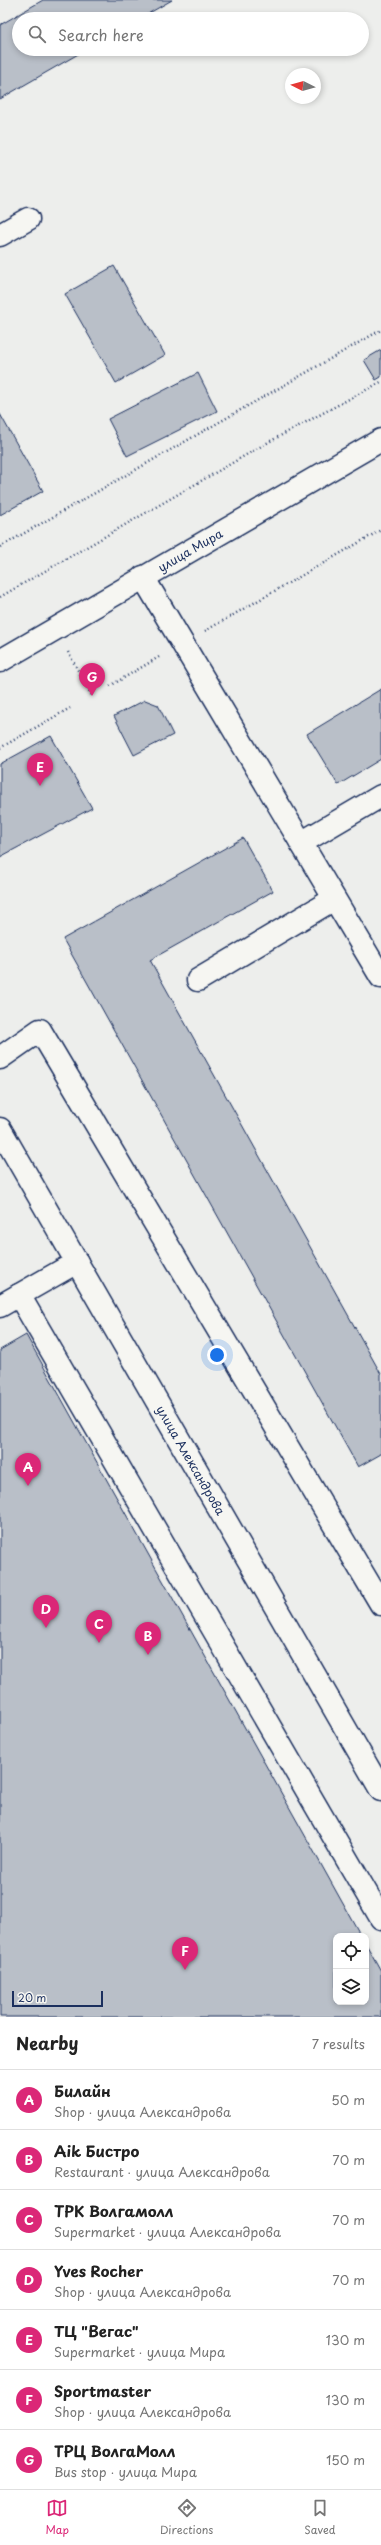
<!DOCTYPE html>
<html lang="en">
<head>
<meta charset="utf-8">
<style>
  body { margin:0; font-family:"Playpen Sans",sans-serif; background:#f2f2f2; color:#222 }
  .controls { position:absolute; right:12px; bottom:12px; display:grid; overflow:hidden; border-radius:8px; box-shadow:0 2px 6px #0003 }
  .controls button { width:36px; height:36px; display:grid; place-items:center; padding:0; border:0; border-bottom:1px solid #e0e0e0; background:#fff; color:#222; font:20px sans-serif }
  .compass { position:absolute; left:285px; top:68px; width:36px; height:36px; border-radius:50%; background:#fff; box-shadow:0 2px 6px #0003; rotate:276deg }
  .scale { position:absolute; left:12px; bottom:10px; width:91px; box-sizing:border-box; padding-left:4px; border:2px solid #1b2f5e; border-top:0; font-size:11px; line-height:14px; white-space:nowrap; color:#1b2f5e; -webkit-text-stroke:3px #f6f6f2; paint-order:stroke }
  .you { position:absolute; left:217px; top:1355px; width:14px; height:14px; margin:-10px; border:3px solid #fff; border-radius:50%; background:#1a73e8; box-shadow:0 0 0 6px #1a73e833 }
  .badge { display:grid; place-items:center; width:26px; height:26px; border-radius:50%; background:#db2777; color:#fff; font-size:13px; font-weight:700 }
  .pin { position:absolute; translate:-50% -33px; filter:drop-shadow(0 1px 2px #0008) }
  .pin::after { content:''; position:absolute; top:21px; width:14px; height:12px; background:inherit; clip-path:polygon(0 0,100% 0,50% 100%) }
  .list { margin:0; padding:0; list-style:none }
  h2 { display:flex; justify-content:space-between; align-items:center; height:52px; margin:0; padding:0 16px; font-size:17px }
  h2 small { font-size:13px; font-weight:400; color:#767676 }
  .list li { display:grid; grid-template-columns:26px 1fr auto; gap:12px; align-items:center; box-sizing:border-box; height:60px; padding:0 16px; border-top:1px solid #e0e0e0 }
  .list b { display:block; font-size:15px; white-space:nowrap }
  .list p { margin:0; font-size:13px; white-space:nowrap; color:#767676 }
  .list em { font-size:13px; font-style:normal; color:#767676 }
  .icon { flex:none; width:22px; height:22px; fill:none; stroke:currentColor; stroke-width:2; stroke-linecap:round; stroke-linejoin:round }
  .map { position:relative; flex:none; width:381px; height:2017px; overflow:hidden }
  .search { position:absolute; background:#fff; box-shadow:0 2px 6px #0003; left:12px; right:12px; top:12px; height:44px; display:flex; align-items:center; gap:10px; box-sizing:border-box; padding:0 14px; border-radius:22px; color:#767676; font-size:15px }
  .sheet { height:472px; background:#fff }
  nav { display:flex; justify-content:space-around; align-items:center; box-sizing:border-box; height:56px; border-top:1px solid #e0e0e0; background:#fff; font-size:11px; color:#767676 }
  nav a { display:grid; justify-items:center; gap:2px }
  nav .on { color:#db2777 }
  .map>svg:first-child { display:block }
  .building { fill:#b9bfc8; stroke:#1b2f5e }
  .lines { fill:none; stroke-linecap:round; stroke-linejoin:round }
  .minor-casing { stroke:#1b2f5e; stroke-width:25 }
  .path { stroke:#1b2f5e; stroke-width:2.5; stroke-dasharray:1 3; stroke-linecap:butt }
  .minor { stroke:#f6f6f2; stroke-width:22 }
  .labels { text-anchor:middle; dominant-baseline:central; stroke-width:3; stroke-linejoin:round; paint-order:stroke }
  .street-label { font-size:12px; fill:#1b2f5e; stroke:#f6f6f2 }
</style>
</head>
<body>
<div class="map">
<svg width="381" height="2017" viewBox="0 0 381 2017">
  <rect width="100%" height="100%" fill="#edeeec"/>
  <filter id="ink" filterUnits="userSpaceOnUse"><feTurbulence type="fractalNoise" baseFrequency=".025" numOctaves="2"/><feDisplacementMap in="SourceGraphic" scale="8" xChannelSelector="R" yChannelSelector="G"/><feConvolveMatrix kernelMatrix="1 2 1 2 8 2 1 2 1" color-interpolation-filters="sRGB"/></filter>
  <g filter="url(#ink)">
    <g class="building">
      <path d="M43,0H172L139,19H19V49H87L0,99V25Z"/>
      <path d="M114,266L165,355L116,383L65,294Z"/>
      <path d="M381,350V377L376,380L364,360Z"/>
      <path d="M198,373L217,411L127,456L108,419Z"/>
      <path d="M0,414L43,491L0,515Z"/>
      <path d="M381,689V759L338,785L307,734Z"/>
      <path d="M145,700L158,705L173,735L134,755L114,716Z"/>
      <path d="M51,736L92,808L0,857V764Z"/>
      <path d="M243,838L273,891L150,960L381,1374V1454L358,1467L63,939Z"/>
      <path d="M26,1335L361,1936H336V2002H366V1944L381,1971V2017H0V1350Z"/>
    </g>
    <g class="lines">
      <defs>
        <g id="minor">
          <path d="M0,235L28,219"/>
          <path d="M143,577L381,977"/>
          <path d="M0,661L381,440"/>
          <path d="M301,843L381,796"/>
          <path d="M198,980L334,899"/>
          <path d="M0,1058L40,1030L381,1604"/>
          <path d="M0,1129L381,1790"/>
          <path d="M19,1295L381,1918"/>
          <path d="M0,1306L77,1262"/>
        </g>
      </defs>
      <use href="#minor" class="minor-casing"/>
      <g class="path">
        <path d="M0,547L381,330"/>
        <path d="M0,597L265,444L381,382"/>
        <path d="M205,631L381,530"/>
        <path d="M68,652L92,696"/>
        <path d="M110,686L159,657"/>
        <path d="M0,748L70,708"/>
      </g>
      <use href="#minor" class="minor"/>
    </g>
  </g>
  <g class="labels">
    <g class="street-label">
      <text transform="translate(190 550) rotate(-30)">улица Мира</text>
      <text transform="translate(191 1460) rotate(60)">улица Александрова</text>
    </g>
  </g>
</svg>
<div class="controls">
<button><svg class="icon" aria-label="locate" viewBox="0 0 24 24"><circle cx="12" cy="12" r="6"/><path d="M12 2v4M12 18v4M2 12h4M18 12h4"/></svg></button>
<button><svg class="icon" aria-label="layers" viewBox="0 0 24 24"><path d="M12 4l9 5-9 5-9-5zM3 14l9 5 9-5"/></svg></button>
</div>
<svg class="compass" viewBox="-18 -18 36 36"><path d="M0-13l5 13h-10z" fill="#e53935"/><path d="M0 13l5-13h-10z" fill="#767676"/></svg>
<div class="scale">20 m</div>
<div class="you"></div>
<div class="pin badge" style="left:28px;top:1486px">A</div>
<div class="pin badge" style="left:148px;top:1655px">B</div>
<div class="pin badge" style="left:99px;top:1643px">C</div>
<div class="pin badge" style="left:46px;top:1628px">D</div>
<div class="pin badge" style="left:40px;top:786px">E</div>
<div class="pin badge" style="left:185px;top:1970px">F</div>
<div class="pin badge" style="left:92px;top:696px">G</div>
<div class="search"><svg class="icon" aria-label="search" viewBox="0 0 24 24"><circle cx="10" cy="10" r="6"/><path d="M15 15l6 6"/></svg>Search here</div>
</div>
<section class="sheet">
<h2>Nearby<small>7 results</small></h2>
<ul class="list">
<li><span class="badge">A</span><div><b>Билайн</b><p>Shop · улица Александрова</p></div><em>50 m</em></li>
<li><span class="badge">B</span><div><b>Aik Бистро</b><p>Restaurant · улица Александрова</p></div><em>70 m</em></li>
<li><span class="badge">C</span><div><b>ТРК Волгамолл</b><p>Supermarket · улица Александрова</p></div><em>70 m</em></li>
<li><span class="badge">D</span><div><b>Yves Rocher</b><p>Shop · улица Александрова</p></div><em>70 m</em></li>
<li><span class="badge">E</span><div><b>ТЦ &quot;Вегас&quot;</b><p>Supermarket · улица Мира</p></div><em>130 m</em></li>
<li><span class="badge">F</span><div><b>Sportmaster</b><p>Shop · улица Александрова</p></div><em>130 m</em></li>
<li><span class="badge">G</span><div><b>ТРЦ ВолгаМолл</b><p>Bus stop · улица Мира</p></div><em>150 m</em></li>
</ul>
</section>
<nav>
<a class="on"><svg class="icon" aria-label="map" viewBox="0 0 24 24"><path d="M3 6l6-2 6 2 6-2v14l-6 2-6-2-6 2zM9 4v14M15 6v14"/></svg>Map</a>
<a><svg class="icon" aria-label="directions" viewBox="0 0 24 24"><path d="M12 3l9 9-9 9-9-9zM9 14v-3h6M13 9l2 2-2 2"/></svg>Directions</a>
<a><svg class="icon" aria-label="saved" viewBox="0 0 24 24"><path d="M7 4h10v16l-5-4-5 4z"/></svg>Saved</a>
</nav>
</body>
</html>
